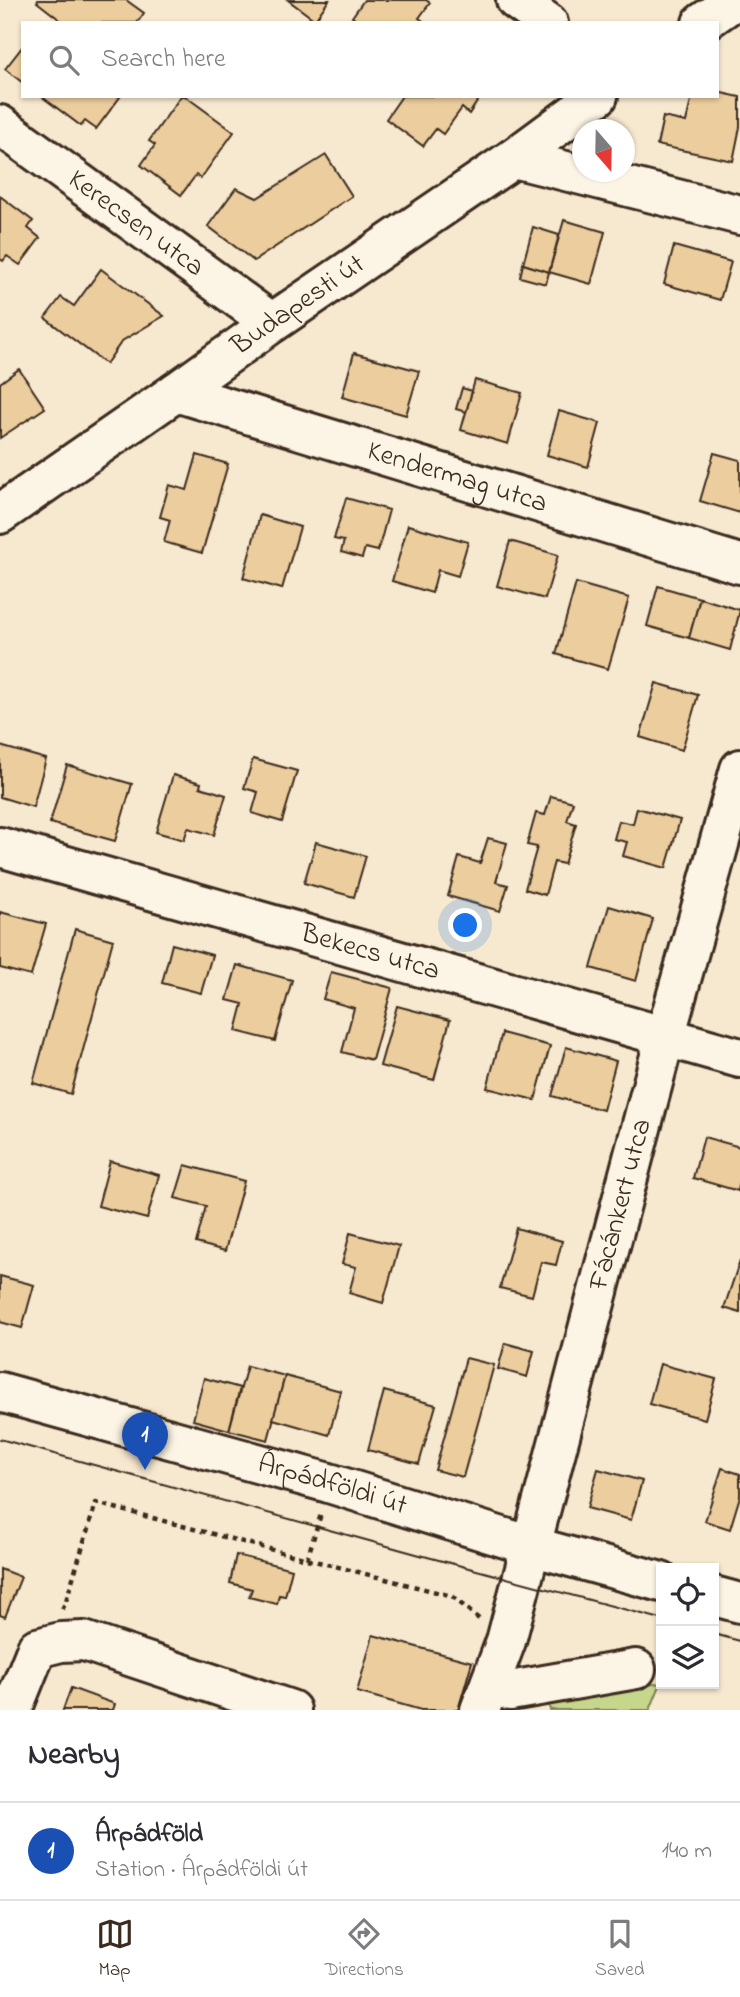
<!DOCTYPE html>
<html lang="en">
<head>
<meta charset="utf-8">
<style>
  body { margin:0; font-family:"Indie Flower",sans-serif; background:#f7f7f7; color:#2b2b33 }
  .controls { position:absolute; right:21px; bottom:21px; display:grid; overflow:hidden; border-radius:0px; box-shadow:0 2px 5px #0004 }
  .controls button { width:63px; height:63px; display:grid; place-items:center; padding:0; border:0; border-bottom:2px solid #e1e1e2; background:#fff; color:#2b2b33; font:35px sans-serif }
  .compass { position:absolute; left:572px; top:119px; width:63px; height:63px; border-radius:50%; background:#fff; box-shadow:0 2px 5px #0004; rotate:160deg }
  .you { position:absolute; left:466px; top:926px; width:24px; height:24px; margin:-18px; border:5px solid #fff; border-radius:50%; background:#1a73e8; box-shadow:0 0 0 10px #1a73e833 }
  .badge { display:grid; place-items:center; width:46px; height:46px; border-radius:50%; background:#3b2a1e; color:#fff; font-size:23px; font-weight:700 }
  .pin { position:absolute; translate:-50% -58px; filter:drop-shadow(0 2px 4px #0008) }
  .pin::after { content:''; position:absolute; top:37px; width:24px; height:21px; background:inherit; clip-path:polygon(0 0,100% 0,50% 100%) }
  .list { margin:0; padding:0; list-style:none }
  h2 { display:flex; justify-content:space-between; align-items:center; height:91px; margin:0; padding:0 28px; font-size:30px }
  h2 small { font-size:23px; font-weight:400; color:#7c7c81 }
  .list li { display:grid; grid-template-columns:46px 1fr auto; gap:21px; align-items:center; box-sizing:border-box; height:98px; padding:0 28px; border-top:2px solid #e1e1e2 }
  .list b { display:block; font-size:26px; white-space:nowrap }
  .list p { margin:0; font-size:23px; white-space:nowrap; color:#7c7c81 }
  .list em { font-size:23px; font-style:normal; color:#7c7c81 }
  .icon { flex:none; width:38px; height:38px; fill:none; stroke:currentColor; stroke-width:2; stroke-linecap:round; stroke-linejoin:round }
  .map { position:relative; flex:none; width:740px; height:1710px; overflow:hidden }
  .search { position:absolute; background:#fff; box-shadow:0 2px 5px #0004; left:21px; right:21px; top:21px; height:77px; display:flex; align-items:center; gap:18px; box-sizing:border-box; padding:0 24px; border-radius:0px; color:#7c7c81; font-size:26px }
  .sheet { height:189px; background:#fff }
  nav { display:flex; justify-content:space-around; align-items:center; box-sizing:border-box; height:98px; border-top:2px solid #e1e1e2; background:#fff; font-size:19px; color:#7c7c81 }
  nav a { display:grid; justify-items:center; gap:4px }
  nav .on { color:#3b2a1e }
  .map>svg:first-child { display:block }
  .green { fill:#c6d78c; stroke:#808055; stroke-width:2 }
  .building { fill:#ebcd9e; stroke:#3b2a1e; stroke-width:2 }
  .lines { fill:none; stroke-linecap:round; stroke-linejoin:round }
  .minor-casing { stroke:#3b2a1e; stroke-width:44 }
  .path { stroke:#3b2a1e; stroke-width:4.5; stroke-dasharray:5 5; stroke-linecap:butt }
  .minor { stroke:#fcf5e5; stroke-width:38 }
  .tram { stroke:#3b2a1e; stroke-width:2 }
  .labels { text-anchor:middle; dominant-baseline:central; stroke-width:7; stroke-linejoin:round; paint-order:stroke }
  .street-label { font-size:28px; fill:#3b2a1e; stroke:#fcf5e5 }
</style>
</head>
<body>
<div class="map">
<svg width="740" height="1710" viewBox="0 0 740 1710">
  <rect width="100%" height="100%" fill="#f7e9d0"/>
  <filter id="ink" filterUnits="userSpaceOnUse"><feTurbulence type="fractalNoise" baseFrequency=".0143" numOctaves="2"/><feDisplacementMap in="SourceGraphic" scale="14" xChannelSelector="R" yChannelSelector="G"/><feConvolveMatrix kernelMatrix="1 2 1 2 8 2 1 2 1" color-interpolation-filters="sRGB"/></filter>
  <g filter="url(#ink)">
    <path class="green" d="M661,1683L650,1710H550L547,1700Z"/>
    <g class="building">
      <path d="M38,0H126L144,13L137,23H64L37,2Z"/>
      <path d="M288,0H329L315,20Z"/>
      <path d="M364,0H426L430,3L419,18L426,23H361L352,17Z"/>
      <path d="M23,46V83L5,69Z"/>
      <path d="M717,92L740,97V127L733,161L657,145L663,117L686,122L692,96H717Z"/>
      <path d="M41,96H119L120,97L96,129L85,121L81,126Z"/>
      <path d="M181,96H185L234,132L201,178L196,175L181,195L141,165L155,145L149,141Z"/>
      <path d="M402,96H481L469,114L462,108L443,134L436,129L423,146L386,119Z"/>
      <path d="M326,155L352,196L254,261L208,226L236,188L257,198Z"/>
      <path d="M0,196L33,221L28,228L40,238L20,265L7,256L3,261L0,259Z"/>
      <path d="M564,220L605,232L591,284L549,272Z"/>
      <path d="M533,227L559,235L549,272L523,264Z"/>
      <path d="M674,246L731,262L720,300L664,284Z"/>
      <path d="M523,264L549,272L546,284L520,277Z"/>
      <path d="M101,269L164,316L122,341L106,364L45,318L61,297L74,306Z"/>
      <path d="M354,353L419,371L406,415L342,397Z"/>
      <path d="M19,369L45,408L0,438V383Z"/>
      <path d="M475,380L522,393L508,444L461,430Z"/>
      <path d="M462,388L472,391L466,412L456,409Z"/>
      <path d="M559,411L600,423L588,467L547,455Z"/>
      <path d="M714,453L740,460V513L700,501Z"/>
      <path d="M197,455L228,464L202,553L164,542L170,520L160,517L169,485L187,490Z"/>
      <path d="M346,498L389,510L378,551L365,548L362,558L341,552L344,541L334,539Z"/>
      <path d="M260,515L300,527L282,589L243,578Z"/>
      <path d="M408,525L468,542L458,576L438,570L432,593L392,581Z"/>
      <path d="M510,541L558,555L545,599L497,586Z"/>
      <path d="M576,583L629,598L608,669L556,654Z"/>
      <path d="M658,586L700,598L689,638L647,626Z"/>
      <path d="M700,598L740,610L730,650L689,638Z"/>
      <path d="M656,683L698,695L682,750L640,737Z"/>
      <path d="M0,746L46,759L33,807L0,797Z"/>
      <path d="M253,759L297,771L282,822L252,813L258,792L244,788Z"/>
      <path d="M67,765L132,784L115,841L50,823Z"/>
      <path d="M173,775L201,783L200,787L226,795L214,835L188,828L184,840L156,832Z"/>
      <path d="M551,796L573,802L567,821L576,824L564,864L554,862L545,895L525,889L537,847L527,845L536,813L545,815Z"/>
      <path d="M637,808L680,820L666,868L623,856L627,842L614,839L619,821L633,824Z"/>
      <path d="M488,838L507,843L496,882L508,885L500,911L448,896L459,857L480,863Z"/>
      <path d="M316,842L366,856L354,897L304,883Z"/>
      <path d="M609,906L653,919L636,981L591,968Z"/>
      <path d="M0,912L46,924L31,976L0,968Z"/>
      <path d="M75,929L113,940L71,1094L33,1083Z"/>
      <path d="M172,944L212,955L201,993L162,983Z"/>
      <path d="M237,965L292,980L275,1041L236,1031L243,1004L227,1000Z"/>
      <path d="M331,972L392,988L372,1060L342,1052L354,1008L323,999Z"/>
      <path d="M397,1006L450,1020L434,1080L380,1066Z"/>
      <path d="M502,1033L550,1046L535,1100L487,1088Z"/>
      <path d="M566,1047L616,1061L603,1110L552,1096Z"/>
      <path d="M704,1137L740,1147V1181L738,1191L693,1178Z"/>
      <path d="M110,1161L159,1175L147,1219L98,1206Z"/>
      <path d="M185,1165L244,1181L225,1251L196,1243L206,1206L175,1198Z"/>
      <path d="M516,1228L562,1241L556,1265L541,1262L532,1296L500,1288Z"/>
      <path d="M350,1233L399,1246L383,1303L349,1293L356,1267L342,1264Z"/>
      <path d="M740,1260V1313L724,1308Z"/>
      <path d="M0,1276L34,1285L22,1328L0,1322Z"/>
      <path d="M505,1343L534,1351L527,1377L498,1369Z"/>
      <path d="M466,1358L494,1365L463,1477L435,1470Z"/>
      <path d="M660,1364L716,1379L705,1419L649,1404Z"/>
      <path d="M247,1366L285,1376L268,1440L229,1430Z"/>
      <path d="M285,1376L341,1391L329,1435L273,1419Z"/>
      <path d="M204,1378L240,1388L229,1430L193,1420Z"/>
      <path d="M384,1391L436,1405L419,1464L368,1450Z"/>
      <path d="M722,1468L740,1474V1496L730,1529L705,1521Z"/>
      <path d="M598,1469L642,1481L631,1520L587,1508Z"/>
      <path d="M236,1555L292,1569L285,1596L279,1595L277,1604L249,1597L252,1589L230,1583Z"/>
      <path d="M0,1569L21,1577L5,1617L0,1615Z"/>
      <path d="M373,1635L472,1662L458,1710H421L357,1692Z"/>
      <path d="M71,1688L115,1704L113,1710H63Z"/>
    </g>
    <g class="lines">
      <defs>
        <g id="minor">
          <path d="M516,0L548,23"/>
          <path d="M702,23L735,0"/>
          <path id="s1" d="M0,125L272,323"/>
          <path d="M514,158L740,215"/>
          <path id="s2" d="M176,392L740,564"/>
          <path id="s3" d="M0,514L176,392L272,323L514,158L598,96"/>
          <path id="s4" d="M0,847L740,1058"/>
          <path id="s5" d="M0,1392L329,1483L531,1546L661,1582"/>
          <path d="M714,1596L740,1603"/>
          <path d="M510,1691L636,1669"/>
          <path d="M12,1710L37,1648L61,1642L84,1641L291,1710"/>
          <path id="s6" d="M480,1710L506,1641L665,1037L740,769"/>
        </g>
      </defs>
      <use href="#minor" class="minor-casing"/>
      <g class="path">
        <path d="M307,1559L452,1596L479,1619"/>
        <path d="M62,1609L65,1604L96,1503L307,1559L321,1514"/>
      </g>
      <use href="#minor" class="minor"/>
      <g class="tram">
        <path d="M0,1439L420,1555L661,1619"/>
        <path d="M714,1634L740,1641"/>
      </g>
    </g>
  </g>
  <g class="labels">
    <g class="street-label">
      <text stroke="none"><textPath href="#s1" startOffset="168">Kerecsen utca</textPath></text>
      <text stroke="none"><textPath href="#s3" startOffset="364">Budapesti út</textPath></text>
      <text stroke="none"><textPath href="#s2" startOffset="294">Kendermag utca</textPath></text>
      <text stroke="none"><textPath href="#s4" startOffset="385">Bekecs utca</textPath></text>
      <text stroke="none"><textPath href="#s6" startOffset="525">Fácánkert utca</textPath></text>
      <text stroke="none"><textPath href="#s5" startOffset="345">Árpádföldi út</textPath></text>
    </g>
  </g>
</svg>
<div class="controls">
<button><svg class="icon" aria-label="locate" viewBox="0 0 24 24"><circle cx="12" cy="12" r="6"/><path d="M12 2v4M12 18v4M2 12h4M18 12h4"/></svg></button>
<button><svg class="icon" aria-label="layers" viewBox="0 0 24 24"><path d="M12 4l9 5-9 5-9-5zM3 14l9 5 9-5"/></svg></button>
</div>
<svg class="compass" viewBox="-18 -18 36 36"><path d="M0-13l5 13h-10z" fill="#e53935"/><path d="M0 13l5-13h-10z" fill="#7c7c81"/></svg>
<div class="you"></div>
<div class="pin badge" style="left:145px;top:1470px;background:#1a4fb4">1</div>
<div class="search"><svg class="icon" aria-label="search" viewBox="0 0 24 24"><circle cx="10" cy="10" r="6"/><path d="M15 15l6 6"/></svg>Search here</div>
</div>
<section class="sheet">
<h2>Nearby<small></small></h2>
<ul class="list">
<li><span class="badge" style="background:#1a4fb4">1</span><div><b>Árpádföld</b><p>Station · Árpádföldi út</p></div><em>140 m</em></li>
</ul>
</section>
<nav>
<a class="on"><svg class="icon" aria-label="map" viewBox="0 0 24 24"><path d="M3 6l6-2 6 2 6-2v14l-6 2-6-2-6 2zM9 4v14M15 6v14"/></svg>Map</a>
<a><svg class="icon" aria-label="directions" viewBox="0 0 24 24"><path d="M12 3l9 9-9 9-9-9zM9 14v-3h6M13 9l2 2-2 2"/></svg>Directions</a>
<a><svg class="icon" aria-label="saved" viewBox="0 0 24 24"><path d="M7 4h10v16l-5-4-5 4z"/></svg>Saved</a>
</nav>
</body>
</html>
